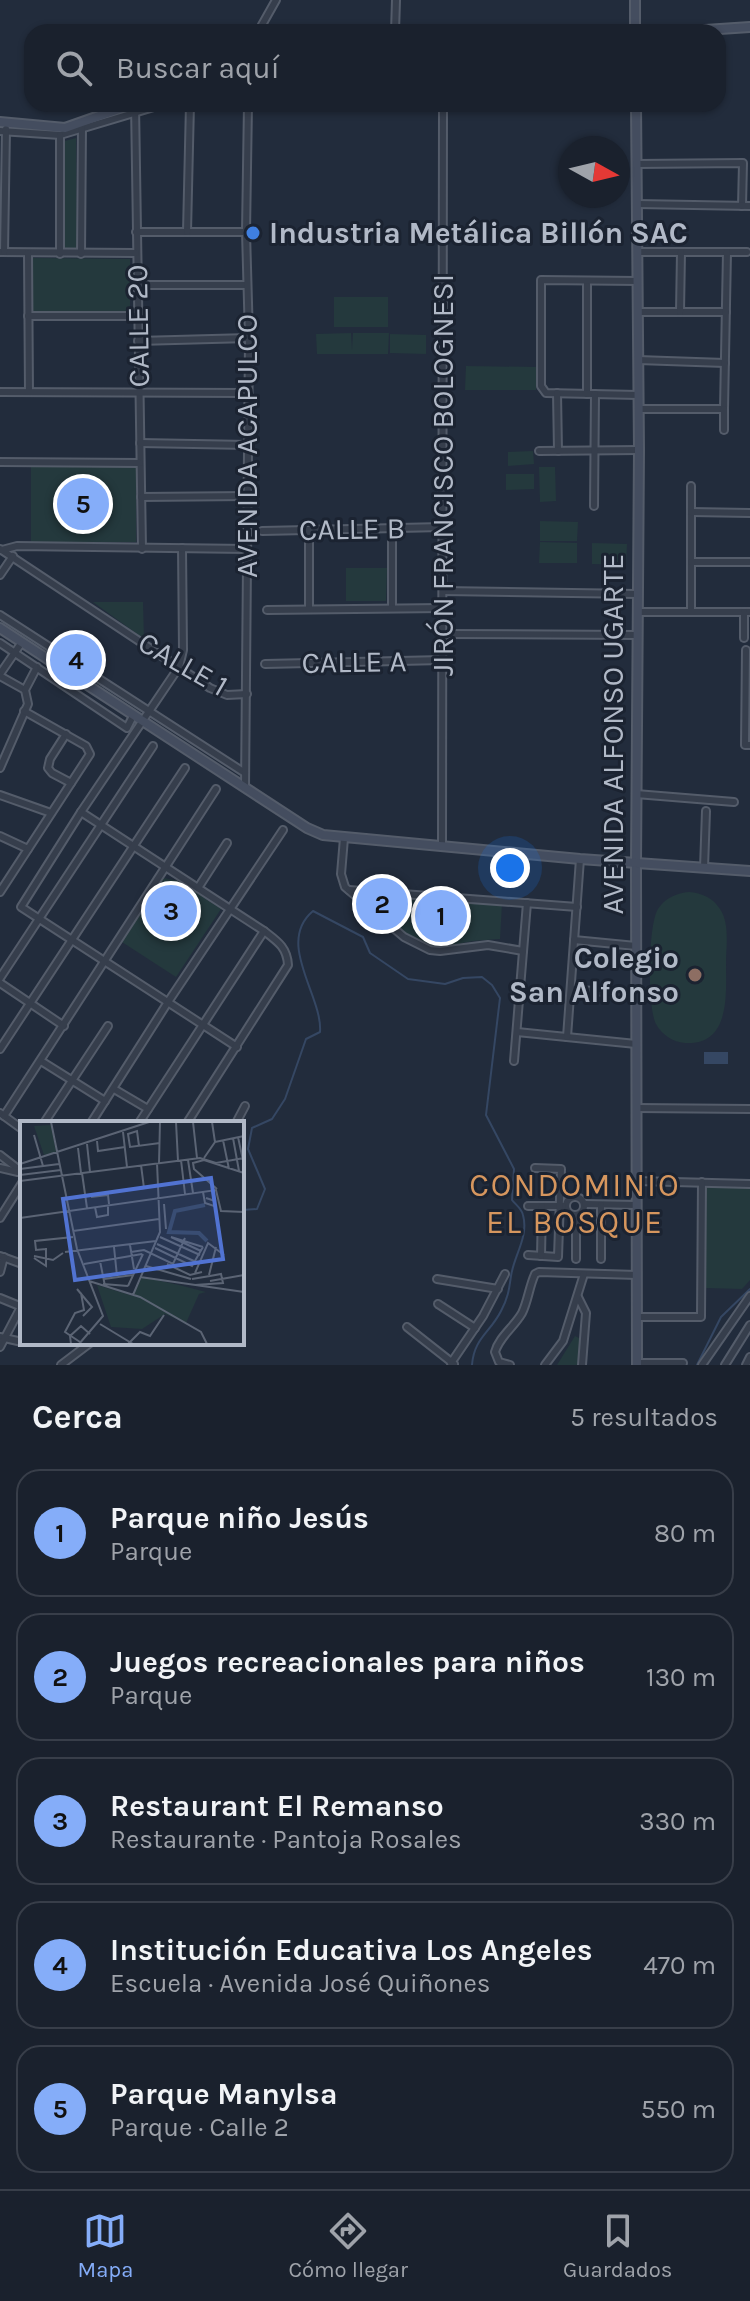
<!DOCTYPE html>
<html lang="es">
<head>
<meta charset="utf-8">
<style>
  body { margin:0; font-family:Karla,sans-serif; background:#232935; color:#f1f3f6 }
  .compass { position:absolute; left:558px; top:136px; width:72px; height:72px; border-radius:50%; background:#1a212d; box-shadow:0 2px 6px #0004; rotate:98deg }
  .you { position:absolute; left:510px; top:868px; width:28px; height:28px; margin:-20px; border:6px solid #fff; border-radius:50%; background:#1a73e8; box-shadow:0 0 0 12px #1a73e833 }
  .badge { display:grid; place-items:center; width:52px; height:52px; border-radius:50%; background:#85adf9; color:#111; font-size:26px; font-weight:700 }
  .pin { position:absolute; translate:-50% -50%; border:4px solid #fff; box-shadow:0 2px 8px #0006 }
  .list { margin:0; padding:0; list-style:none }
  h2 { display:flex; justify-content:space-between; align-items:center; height:104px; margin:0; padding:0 32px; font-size:34px }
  h2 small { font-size:26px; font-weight:400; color:#9fa3aa }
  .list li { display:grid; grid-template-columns:52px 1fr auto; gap:24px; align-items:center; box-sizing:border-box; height:128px; margin:0 16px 16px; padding:0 16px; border:2px solid #383e49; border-radius:24px }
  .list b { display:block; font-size:30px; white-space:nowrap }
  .list p { margin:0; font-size:26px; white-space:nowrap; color:#9fa3aa }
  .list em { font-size:26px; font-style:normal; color:#9fa3aa }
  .icon { flex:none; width:44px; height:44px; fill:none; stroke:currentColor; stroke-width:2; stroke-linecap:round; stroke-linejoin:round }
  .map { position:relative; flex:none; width:750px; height:1365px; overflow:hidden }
  .search { position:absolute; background:#1a212d; box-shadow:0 2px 6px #0004; left:24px; right:24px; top:24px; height:88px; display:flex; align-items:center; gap:20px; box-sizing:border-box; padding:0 28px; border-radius:24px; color:#9fa3aa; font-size:30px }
  .sheet { height:824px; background:#1a212d }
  nav { display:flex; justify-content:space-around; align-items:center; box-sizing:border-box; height:112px; border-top:2px solid #383e49; background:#1a212d; font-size:22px; color:#9fa3aa }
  nav a { display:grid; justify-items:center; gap:4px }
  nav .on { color:#85adf9 }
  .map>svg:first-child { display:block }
  .green { fill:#24393d }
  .water { fill:#354763 }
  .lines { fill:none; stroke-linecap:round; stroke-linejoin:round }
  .stream { stroke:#354763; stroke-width:2 }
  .street-casing { stroke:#545c6a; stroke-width:10 }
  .secondary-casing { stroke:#545c6a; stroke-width:12 }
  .street { stroke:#363e4c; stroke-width:6 }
  .secondary { stroke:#444d5f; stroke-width:8 }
  .shop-dot { fill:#3f7fe0; stroke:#1b2331; stroke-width:3 }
  .education-dot { fill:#8d6e63; stroke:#1b2331; stroke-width:3 }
  .labels { text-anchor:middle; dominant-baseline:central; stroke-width:6; stroke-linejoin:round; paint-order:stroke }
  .poi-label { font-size:30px; font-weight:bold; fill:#b1b9c7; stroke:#1b2331; text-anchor:start }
  .street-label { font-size:30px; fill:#b1b9c7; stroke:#1b2331 }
  .neighbourhood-label { font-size:32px; letter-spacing:2px; fill:#d6965e; stroke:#1b2331 }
  .inset-river { fill:none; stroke:#354763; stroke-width:4 }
  .inset-road { fill:none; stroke:#5b6474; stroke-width:2 }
  .view { fill:#5173d2; fill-opacity:0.15; stroke:#5173d2; stroke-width:4 }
  .inset-edge { fill:none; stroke:#b1b9c7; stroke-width:4 }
</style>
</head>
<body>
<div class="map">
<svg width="750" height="1365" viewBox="0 0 750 1365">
  <rect width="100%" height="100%" fill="#222c3c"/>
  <g class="green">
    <path d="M76,138L77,248L62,249L61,142Z"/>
    <path d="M33,258L130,259V311H32Z"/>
    <rect x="334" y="297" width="54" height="30"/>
    <path d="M351,333L352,350L353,333H389L388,354H317L316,334Z"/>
    <path d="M390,334L426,335V354L390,353Z"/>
    <path d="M466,366L536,367V390H465Z"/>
    <path d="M533,451L534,464L508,466V452Z"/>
    <rect x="31" y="467" width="105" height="75"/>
    <path d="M539,467H555L556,501L540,502Z"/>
    <path d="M506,474H534V489L506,490Z"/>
    <path d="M540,521L578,522L577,541H540Z"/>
    <path d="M540,542L577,543V563H539Z"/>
    <path d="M592,543L627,544L626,565L592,564Z"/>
    <path d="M346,568H387L386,601H346Z"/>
    <path d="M93,602H143L144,639Z"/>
    <path d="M164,878L179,881L221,909L176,977L122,942Z"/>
    <path d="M689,892C702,893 713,898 720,909C730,924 726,946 726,963C726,993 731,1046 685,1043C673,1042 662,1035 656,1024C647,1007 648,924 658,909C665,898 677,893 689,892Z"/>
    <path d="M368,894L502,904L500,939C489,940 478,940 467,942C457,944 447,949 435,948C408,945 385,919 366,902L365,897Z"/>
    <path d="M705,1187L750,1188V1280L742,1289L706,1288Z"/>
    <path d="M575,1336L581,1339V1365H557Z"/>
  </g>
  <rect class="water" x="704" y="1052" width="24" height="12"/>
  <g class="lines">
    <g class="stream">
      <path d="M242,1210L257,1209L265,1189L248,1149L252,1128L272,1119L285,1099L306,1039L320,1032C323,996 275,943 313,911L363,937L370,953L408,979L445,984L463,978L482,977L492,985L500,998L486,1115L514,1169L512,1200C515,1204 522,1209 523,1215C529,1237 514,1255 511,1276C509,1290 508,1298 501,1311C490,1333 474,1338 472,1365"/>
      <path d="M697,1365L721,1317L750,1289"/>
    </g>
    <defs>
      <g id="street">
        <path d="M258,32L276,0"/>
        <path d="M395,32L396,0"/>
        <path d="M135,104L142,549"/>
        <path d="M0,131L60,135L164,104"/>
        <path d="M637,164L743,163L742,206"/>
        <path d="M637,204L750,206"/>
        <path d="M136,232H246"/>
        <path d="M187,232L190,104"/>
        <path d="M0,252L136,253"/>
        <path d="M4,252L6,129"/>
        <path d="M637,252H747"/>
        <path d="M28,253L29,392"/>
        <path d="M60,254V135"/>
        <path d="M81,254L82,126"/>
        <path d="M587,281V394"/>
        <path d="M638,281L541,280V386L546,393L638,395"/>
        <path d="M137,285H247"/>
        <path d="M638,312H726"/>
        <path d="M680,312L681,252"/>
        <path d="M28,316H137"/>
        <path d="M138,341L249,338"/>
        <path d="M638,360L725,363"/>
        <path d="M0,392L248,393"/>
        <path d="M557,393L558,451"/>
        <path d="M638,409H724L727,252"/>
        <path d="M724,430V409"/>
        <path d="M140,443L248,445"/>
        <path d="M539,451L639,450"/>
        <path d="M0,462L140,463"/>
        <path d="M691,486V612"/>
        <path d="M141,497L248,496"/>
        <path d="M594,506L595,394"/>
        <path d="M691,512L750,513"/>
        <path d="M262,531L443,527"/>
        <path d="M182,548L183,650L179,667L81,812L21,907L237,1047"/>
        <path d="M0,549L210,688L227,695L247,694"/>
        <path d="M2,550L17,546L247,549"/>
        <path d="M691,562H750"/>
        <path d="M0,575L13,556"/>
        <path d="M443,591L637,594"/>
        <path d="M392,608V528"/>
        <path d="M309,609V530"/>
        <path d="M267,610L443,608"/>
        <path d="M637,612H750"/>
        <path d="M744,612V638"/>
        <path d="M0,615L245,773"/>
        <path d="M443,634L637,635"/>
        <path d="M0,643L127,728L133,716"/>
        <path d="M746,650L745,745H750"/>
        <path d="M265,664L443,660"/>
        <path d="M0,674L22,642"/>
        <path d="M0,676L25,690"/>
        <path d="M66,734L50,759L48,768L52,773L71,783"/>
        <path d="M0,768L28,704L25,690L37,667"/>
        <path d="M245,788L249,338L246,232L248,104"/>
        <path d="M636,794L734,802"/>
        <path d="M0,795L51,813"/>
        <path d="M81,812L264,931C277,941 287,947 288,965L187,1123"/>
        <path d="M0,836L28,849"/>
        <path d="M344,838L341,874L345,887L404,937L430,950L440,951L488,945L523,951"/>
        <path d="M442,845L443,104"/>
        <path d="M704,868L706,811"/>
        <path d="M198,888L227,843"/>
        <path d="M349,890L577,907"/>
        <path d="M0,892L90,754L86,746L24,711"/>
        <path d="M574,940L636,946"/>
        <path d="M0,978L153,746"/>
        <path d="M0,983L64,1026"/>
        <path d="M571,989L636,995"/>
        <path d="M517,1032L636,1044"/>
        <path d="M567,1037L580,859"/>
        <path d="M0,1049L185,768"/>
        <path d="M41,1061L105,1101"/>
        <path d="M514,1061L527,903"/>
        <path d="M114,1089L148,1109"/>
        <path d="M636,1108L750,1109"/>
        <path d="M0,1113L22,1129"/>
        <path d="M4,1116L216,789"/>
        <path d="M44,1123L108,1026"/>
        <path d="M91,1123L168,1002L283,830"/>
        <path d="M139,1123L264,931"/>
        <path d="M236,1123L245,1106"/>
        <path d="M0,1155L22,1172"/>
        <path d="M0,1168L18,1172"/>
        <path d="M636,1181L750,1184"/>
        <circle cx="575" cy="1206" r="9"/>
        <path d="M585,1204L636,1205"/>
        <path d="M528,1206H563"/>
        <path d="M0,1218L22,1183"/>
        <path d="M528,1255L558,1257L561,1169L535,1168"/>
        <path d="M0,1256L22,1264"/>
        <path d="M541,1256L542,1206"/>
        <path d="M576,1259V1215"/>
        <path d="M601,1259V1205"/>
        <path d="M0,1272L4,1257"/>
        <path d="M437,1279L498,1289"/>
        <path d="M578,1297L586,1313L582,1365"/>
        <path d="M0,1298L22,1307"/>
        <path d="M438,1304L475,1328"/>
        <path d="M637,1317H701L702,1182"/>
        <path d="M407,1327L454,1364"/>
        <path d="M0,1337L22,1342"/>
        <path d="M0,1347L22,1305"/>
        <path d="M451,1363L483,1316L505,1274"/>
        <path d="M637,1363H683"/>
        <path d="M61,1365L90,1343"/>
        <path d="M510,1365L499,1362L495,1352C499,1337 514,1327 522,1313C528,1301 529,1287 535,1274L539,1272L637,1275"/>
        <path d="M545,1365L563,1341L584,1274"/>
        <path d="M702,1365L750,1296"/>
        <path d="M725,1365L750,1325"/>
        <path d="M746,1365L750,1357"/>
      </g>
      <g id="secondary">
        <path d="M635,0V32"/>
        <path d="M675,32L750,27"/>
        <path d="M636,104L639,450L636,863L637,1365"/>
        <path d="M0,122L65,128L133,104"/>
        <path d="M0,628L307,828L323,835L580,859L750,871"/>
      </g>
    </defs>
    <use href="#street" class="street-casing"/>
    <use href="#secondary" class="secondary-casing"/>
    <use href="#street" class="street"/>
    <use href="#secondary" class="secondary"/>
  </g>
  <circle class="shop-dot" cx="253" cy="233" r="8"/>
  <circle class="education-dot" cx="695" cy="975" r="8"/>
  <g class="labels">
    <g class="poi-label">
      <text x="269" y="233">Industria Metálica Billón SAC</text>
      <text x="679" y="958" text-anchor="end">Colegio<tspan x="679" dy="34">San Alfonso</tspan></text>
    </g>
    <g class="street-label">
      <text transform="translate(138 326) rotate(-91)">CALLE 20</text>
      <text transform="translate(247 446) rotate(-90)">AVENIDA ACAPULCO</text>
      <text transform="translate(443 475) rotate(-90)">JIRÓN FRANCISCO BOLOGNESI</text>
      <text transform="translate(352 529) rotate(-1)">CALLE B</text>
      <text transform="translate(354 662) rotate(-1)">CALLE A</text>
      <text transform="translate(183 664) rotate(30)">CALLE 1</text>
      <text transform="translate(613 734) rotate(-90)">AVENIDA ALFONSO UGARTE</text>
    </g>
    <g class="neighbourhood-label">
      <text x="575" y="1185">CONDOMINIO<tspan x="575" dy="37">EL BOSQUE</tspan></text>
    </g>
  </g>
  <g transform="translate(20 1121)">
    <rect width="224" height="224" fill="#222c3c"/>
    <path d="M31,4L36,31L24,34L14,5ZM122,156L159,164L186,171L179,173L166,202L145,193L122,208L91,206L77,164L113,175Z" fill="#24393d"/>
    <path class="inset-river" d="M185,84L155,90L149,111L179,112L187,120"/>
    <path class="inset-road" d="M31,1L57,128L83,195L59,223M156,1L158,40M173,1L177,37M103,11L107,46M14,14L23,45M218,16L224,44M213,17L219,50M203,19L209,48M77,20L78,30L105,26M195,21L224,15M67,23L70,51M119,25L117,10L108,13L110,26L140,22M58,27L61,52M184,37L195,21L192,1M161,39L165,73M168,39L173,72M184,39L173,42L174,48L197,68M184,39L224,52M139,42L140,1M0,43L129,1M0,48L39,43M62,52L67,87M0,54L41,49M0,60L180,37L196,42L224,37M114,68L124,67L121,44M183,71L185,82L194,85L195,80L186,77M71,76L88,74L89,83M144,83L146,108M75,86L77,96L88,94V84M0,97L196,69L201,90L224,91M53,110L139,98M140,116L180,134M151,116L183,126M151,116L181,130M137,123L176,141M110,124L114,148M94,126L97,155M135,127L172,145L183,126M26,128L16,129L15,120L53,116M45,131L136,120M111,131L124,129L153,143L165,117M14,135L33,139L43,132M14,137L26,145V127M80,140L85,165M64,143L122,133M147,143L170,154L182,151M126,145L171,158M175,152L188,122L204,134M189,154L196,126M120,156L224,171M84,158L113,154M172,158L190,155L172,158M69,160L120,176L181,211L187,223M190,160L224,154M83,163L108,165M175,164L203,162L201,153L190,155M108,165L123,133M57,168L72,186L63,195M113,174L140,111L137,42M80,203L113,223M60,221L45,211L55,192L64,189L61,172M51,223L50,215L61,205L70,213M108,223L120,211L130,215L144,194"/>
    <path class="view" d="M191,57L203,138L55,159L43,78Z"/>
    <rect width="224" height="224" class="inset-edge"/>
  </g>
</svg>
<svg class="compass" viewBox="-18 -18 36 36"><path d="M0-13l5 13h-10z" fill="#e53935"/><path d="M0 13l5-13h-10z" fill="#9fa3aa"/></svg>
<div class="you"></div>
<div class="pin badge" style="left:441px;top:916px">1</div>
<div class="pin badge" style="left:382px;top:904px">2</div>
<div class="pin badge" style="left:171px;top:911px">3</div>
<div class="pin badge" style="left:76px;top:660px">4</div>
<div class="pin badge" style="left:83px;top:504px">5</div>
<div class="search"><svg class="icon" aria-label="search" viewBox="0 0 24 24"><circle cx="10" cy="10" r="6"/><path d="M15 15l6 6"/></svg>Buscar aquí</div>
</div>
<section class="sheet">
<h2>Cerca<small>5 resultados</small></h2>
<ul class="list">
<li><span class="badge">1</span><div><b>Parque niño Jesús</b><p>Parque</p></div><em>80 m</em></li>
<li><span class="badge">2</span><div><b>Juegos recreacionales para niños</b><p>Parque</p></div><em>130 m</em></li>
<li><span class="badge">3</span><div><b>Restaurant El Remanso</b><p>Restaurante · Pantoja Rosales</p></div><em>330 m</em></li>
<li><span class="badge">4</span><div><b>Institución Educativa Los Angeles</b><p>Escuela · Avenida José Quiñones</p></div><em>470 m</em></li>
<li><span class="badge">5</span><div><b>Parque Manylsa</b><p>Parque · Calle 2</p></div><em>550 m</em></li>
</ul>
</section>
<nav>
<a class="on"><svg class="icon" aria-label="map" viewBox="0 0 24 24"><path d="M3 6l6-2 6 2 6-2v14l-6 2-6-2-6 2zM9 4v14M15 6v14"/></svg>Mapa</a>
<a><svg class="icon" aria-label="directions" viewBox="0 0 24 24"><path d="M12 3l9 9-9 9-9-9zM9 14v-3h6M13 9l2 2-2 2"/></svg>Cómo llegar</a>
<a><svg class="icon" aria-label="saved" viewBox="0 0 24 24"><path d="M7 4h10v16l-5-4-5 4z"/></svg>Guardados</a>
</nav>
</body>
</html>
